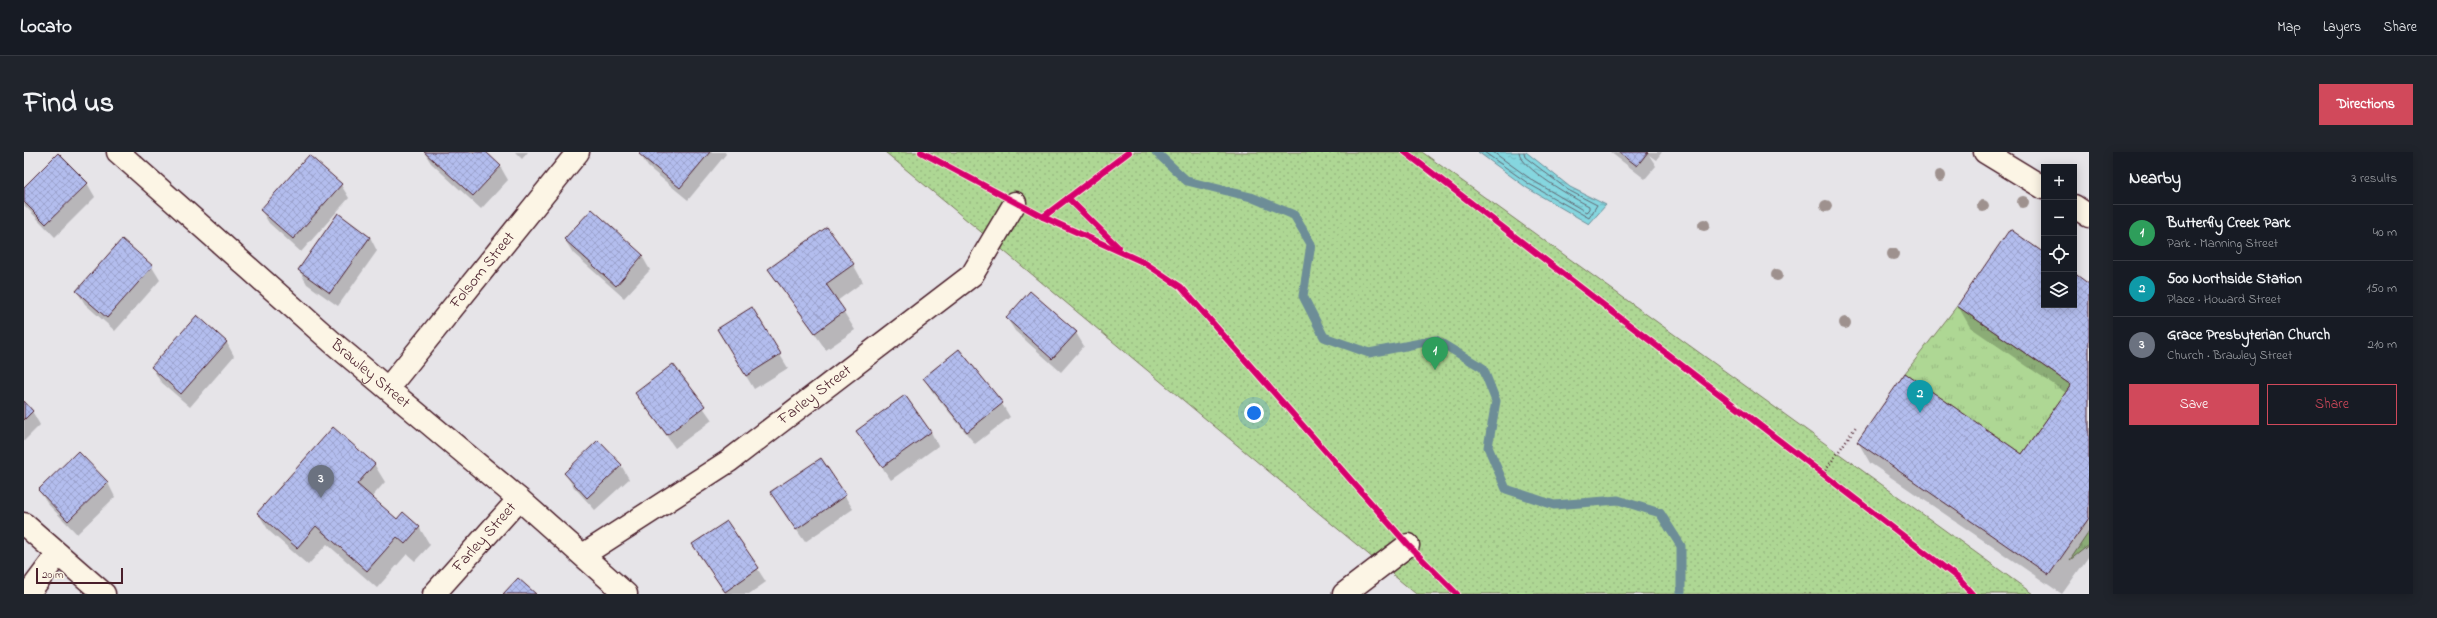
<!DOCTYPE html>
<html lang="en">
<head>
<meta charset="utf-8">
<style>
  body { margin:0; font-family:"Indie Flower",sans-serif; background:#20242c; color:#f1f3f6 }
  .controls { position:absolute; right:12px; top:12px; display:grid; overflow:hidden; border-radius:0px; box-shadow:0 2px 10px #0003 }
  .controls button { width:36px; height:36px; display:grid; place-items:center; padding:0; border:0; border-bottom:1px solid #363941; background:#171b24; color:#f1f3f6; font:20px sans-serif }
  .scale { position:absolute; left:12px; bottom:10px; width:87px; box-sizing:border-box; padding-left:4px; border:2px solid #4a1f2b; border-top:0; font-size:11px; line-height:14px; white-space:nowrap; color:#4a1f2b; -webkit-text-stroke:3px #fcf5e5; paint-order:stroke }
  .you { position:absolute; left:1230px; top:261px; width:14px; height:14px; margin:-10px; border:3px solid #fff; border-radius:50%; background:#1a73e8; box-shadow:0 0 0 6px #1a73e833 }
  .badge { display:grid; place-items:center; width:26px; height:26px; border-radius:50%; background:#d1495b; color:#fff; font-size:13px; font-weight:700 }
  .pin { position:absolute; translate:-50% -33px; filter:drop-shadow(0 1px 2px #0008) }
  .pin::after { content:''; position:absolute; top:21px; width:14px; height:12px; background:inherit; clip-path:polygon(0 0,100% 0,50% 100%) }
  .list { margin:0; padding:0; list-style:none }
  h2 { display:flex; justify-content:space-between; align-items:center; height:52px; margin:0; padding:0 16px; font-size:17px }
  h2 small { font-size:13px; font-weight:400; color:#9ea1a6 }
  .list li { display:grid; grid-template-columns:26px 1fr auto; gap:12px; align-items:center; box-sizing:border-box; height:56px; padding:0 16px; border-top:1px solid #363941 }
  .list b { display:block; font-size:15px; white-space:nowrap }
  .list p { margin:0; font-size:13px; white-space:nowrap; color:#9ea1a6 }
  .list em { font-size:13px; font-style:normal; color:#9ea1a6 }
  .actions { display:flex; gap:8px; padding:12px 16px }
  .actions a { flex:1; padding:9px 0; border:1px solid #d1495b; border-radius:0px; text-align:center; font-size:14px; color:#d1495b }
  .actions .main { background:#d1495b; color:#fff }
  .icon { flex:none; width:22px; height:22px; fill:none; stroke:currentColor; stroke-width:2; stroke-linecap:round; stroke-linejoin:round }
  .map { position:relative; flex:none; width:2065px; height:442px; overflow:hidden; border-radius:0px }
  header { display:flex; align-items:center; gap:24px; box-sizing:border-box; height:56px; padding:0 20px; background:#171b24; border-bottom:1px solid #363941 }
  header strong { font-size:19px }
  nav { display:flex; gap:22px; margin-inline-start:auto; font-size:14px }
  .intro { display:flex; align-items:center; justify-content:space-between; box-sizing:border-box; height:96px; padding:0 24px }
  h1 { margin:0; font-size:28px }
  .button { padding:10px 18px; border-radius:0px; background:#d1495b; color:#fff; font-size:14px; font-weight:700 }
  main { display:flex; gap:24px; padding:0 24px }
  aside { flex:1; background:#171b24; border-radius:0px; box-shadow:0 2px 10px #0003 }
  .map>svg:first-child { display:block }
  .grass { fill:url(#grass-tufts); stroke:#7c7b60 }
  .park { fill:url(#park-dots); stroke:#7c7b60 }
  .water { fill:url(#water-ripples); stroke:#6d8d97 }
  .shadow { fill:#0003 }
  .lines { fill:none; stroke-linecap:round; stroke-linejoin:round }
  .shore { stroke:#626873; stroke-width:1 }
  .stream { stroke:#6d8d97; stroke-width:9 }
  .building { fill:url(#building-cross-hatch); stroke:#4a1f2b }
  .minor-casing { stroke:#4a1f2b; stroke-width:25 }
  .path { stroke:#4a1f2b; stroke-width:2.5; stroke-dasharray:1 3; stroke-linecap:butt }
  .minor { stroke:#fcf5e5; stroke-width:22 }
  .cycleway-casing { stroke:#fcf5e5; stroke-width:8 }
  .cycleway { stroke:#d6006c; stroke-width:6 }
  .tree { fill:#9e918e }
  .labels { text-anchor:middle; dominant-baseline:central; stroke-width:3; stroke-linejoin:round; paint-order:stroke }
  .street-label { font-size:16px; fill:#4a1f2b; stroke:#fcf5e5 }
</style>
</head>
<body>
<header>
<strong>Locato</strong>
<nav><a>Map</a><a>Layers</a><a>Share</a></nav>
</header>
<div class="intro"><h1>Find us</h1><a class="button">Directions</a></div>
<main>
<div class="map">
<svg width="2065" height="442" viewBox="0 0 2065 442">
  <defs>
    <pattern id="grass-tufts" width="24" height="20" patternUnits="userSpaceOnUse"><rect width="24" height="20" fill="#aed794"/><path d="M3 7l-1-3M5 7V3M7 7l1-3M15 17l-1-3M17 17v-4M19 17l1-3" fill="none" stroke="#97b880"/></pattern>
    <pattern id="park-dots" width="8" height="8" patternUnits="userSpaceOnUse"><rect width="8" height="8" fill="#aed794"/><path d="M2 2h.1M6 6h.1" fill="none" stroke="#97b880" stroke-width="1.8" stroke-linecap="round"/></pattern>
    <pattern id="water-ripples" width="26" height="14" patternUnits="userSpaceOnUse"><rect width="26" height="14" fill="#85d6df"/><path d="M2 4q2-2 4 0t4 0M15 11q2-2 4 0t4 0" fill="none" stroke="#74b7c0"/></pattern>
    <pattern id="building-cross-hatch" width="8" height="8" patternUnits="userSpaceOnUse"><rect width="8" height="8" fill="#b3bdee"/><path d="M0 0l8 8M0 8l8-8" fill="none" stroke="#9ba2cc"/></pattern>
  </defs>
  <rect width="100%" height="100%" fill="#e6e4e8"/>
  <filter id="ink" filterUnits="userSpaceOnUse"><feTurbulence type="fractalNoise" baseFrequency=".025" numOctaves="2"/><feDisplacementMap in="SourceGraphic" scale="8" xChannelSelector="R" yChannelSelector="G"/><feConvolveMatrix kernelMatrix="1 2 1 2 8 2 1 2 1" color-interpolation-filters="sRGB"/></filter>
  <g filter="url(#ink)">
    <g class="grass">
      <path d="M1933,154L2047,233L1998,302L1881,221Z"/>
      <path d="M2065,380V393L2046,408Z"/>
    </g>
    <path class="park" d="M861,0H1398L2009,442H1392Z"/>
    <path class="water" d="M1454,0H1502L1546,35L1582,53L1565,72L1503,36Z"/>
    <g class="shadow">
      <path d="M400,0H460L476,14L484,28L457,57L407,11Z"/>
      <path d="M491,0H504L498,7Z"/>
      <path d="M618,0H701L702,2L664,48L624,15L616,2Z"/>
      <path d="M1586,0H1638L1632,8L1625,3L1632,14L1621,27Z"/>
      <path d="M63,31L71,45L31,85L0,53V36Z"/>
      <path d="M317,33L325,46L277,100L245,71L237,58Z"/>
      <path d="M568,58L618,104L626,118L600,146L549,101L541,88Z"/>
      <path d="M346,85L353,99L314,154L283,132L275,118Z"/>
      <path d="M2020,102V153H2050V123L2065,133V404L2038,442L1846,311L1834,290L1998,304L2042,241L1946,175L1934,154Z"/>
      <path d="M829,112L839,130L813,149L831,178L802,198L746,117Z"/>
      <path d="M128,115L136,128L91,179L61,152L53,139Z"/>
      <path d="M728,157L764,216L730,237L702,191Z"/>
      <path d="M173,165L203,191L210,204L166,255L136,229L128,215Z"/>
      <path d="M983,166L1052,181L1060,194L1037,220L991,179Z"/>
      <path d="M649,213L688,268L651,296L612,241Z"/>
      <path d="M900,226L978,252L986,265L951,292L908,239Z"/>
      <path d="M0,251L8,259L16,273L0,289Z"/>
      <path d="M833,279L907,280L914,294L867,328Z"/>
      <path d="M54,300L84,331L91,345L53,382L23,351L15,338Z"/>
      <path d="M797,307L829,357L781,390L756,354Z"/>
      <path d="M350,312L361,330L347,346L373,369L395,375L406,393L391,409L383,402L353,436L303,392L284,413L245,379L234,361Z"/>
      <path d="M597,313L605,327L571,358L549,334L541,321Z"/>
      <path d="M703,370L742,430L725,442H702L670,392Z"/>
    </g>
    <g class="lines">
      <g class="shore">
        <path d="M1460,0L1505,32L1565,66L1573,53L1544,38L1501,5L1500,0"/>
        <path d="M1469,0L1508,28L1562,60L1565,57V54C1551,47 1496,16 1495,0"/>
      </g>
      <path class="stream" d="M1132,0L1163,29L1227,45L1270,63L1287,92L1279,144L1300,185L1345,201L1412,188L1459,216L1472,249L1464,295L1482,337L1530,353L1594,348L1636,361L1657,394V442"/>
    </g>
    <g class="building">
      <path d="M400,0H462L477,14L449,44Z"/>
      <path d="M616,0H686L656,36L615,2Z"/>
      <path d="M1595,0H1624L1613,14Z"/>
      <path d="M34,1L64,31L22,72L0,50V35Z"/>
      <path d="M285,3L318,32L269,87L236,58Z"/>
      <path d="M568,57L619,103L592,134L540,87Z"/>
      <path d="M314,61L346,85L306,141L274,118Z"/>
      <path d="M803,75L830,112L802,132L821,159L791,181L744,117Z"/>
      <path d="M1986,77L2020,101V153H2050V121L2065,132V366L2025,423L1833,290L1881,221L1998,302L2047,233L1933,154Z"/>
      <path d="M98,87L129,114L83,166L52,139Z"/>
      <path d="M1006,139L1053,180L1028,207L982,166Z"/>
      <path d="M728,155L757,202L722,224L693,177Z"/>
      <path d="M173,163L203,190L157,242L127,215Z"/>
      <path d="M935,197L979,251L943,280L899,226Z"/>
      <path d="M649,212L681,254L643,283L611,241Z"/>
      <path d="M881,243L907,280L858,315L832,279Z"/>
      <path d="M0,249L9,259L0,268Z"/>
      <path d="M309,275L351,312L333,332L373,367L379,360L396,375L381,392L373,385L343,419L292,374L273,396L233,361Z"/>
      <path d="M574,288L598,313L563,346L540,321Z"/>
      <path d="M54,299L84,330L44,369L14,338Z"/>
      <path d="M797,306L822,343L772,378L746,340Z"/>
      <path d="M703,369L735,416L701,440L668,392Z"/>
      <path d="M494,426L512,442H479Z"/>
    </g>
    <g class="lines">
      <defs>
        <g id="minor">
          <path id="s1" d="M94,0L308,190L495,347L602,442"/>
          <path d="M1961,0L2020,36"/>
          <path d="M2050,54L2065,64"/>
          <path id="s2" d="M364,236L554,0"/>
          <path d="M0,372L80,442"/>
          <path id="s3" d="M559,403L705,309L948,123L991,51"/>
          <path d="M4,442L34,402"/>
          <path id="s4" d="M410,442L495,347"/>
          <path d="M1320,442L1384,393"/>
        </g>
      </defs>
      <use href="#minor" class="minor-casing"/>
      <path class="path" d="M1799,322L1833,273"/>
      <use href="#minor" class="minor"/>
      <defs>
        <g id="cycleway">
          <path d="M897,0L1019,65L1121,111L1157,135L1384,393L1433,442"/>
          <path d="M1381,0L1934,426L1948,442"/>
          <path d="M1044,46L1094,95"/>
          <path d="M1019,65L1105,0"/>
        </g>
      </defs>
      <use href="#cycleway" class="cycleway-casing"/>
      <use href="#cycleway" class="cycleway"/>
    </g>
    <g class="tree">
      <circle cx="1916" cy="24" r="6"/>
      <circle cx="1999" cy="50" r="6"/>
      <circle cx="1802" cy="54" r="6"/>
      <circle cx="1959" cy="54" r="6"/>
      <circle cx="1680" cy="73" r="6"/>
      <circle cx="1869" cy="102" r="6"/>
      <circle cx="1753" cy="123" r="6"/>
      <circle cx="1821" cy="171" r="6"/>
    </g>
  </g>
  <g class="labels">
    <g class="street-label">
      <text stroke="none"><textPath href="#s2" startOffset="151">Folsom Street</textPath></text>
      <text stroke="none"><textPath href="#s1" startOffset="336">Brawley Street</textPath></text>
      <text stroke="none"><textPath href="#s3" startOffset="282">Farley Street</textPath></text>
      <text stroke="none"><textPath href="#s4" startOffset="76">Farley Street</textPath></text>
    </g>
  </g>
</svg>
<div class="controls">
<button>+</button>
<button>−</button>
<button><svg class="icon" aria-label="locate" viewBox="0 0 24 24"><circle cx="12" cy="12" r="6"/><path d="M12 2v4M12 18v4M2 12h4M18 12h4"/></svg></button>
<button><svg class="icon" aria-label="layers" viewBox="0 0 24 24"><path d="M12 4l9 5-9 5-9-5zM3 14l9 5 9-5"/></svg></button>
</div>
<div class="scale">20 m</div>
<div class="you"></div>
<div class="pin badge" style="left:1411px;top:218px;background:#2e9e5b">1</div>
<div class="pin badge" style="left:1896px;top:261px;background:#0f9aa8">2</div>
<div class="pin badge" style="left:297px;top:346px;background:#6b7280">3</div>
</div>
<aside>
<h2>Nearby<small>3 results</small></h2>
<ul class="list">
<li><span class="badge" style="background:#2e9e5b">1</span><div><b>Butterfly Creek Park</b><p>Park · Manning Street</p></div><em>40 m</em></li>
<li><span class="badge" style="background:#0f9aa8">2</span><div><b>500 Northside Station</b><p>Place · Howard Street</p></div><em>150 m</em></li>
<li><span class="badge" style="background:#6b7280">3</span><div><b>Grace Presbyterian Church</b><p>Church · Brawley Street</p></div><em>210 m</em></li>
</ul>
<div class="actions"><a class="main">Save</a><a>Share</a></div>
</aside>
</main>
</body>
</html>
